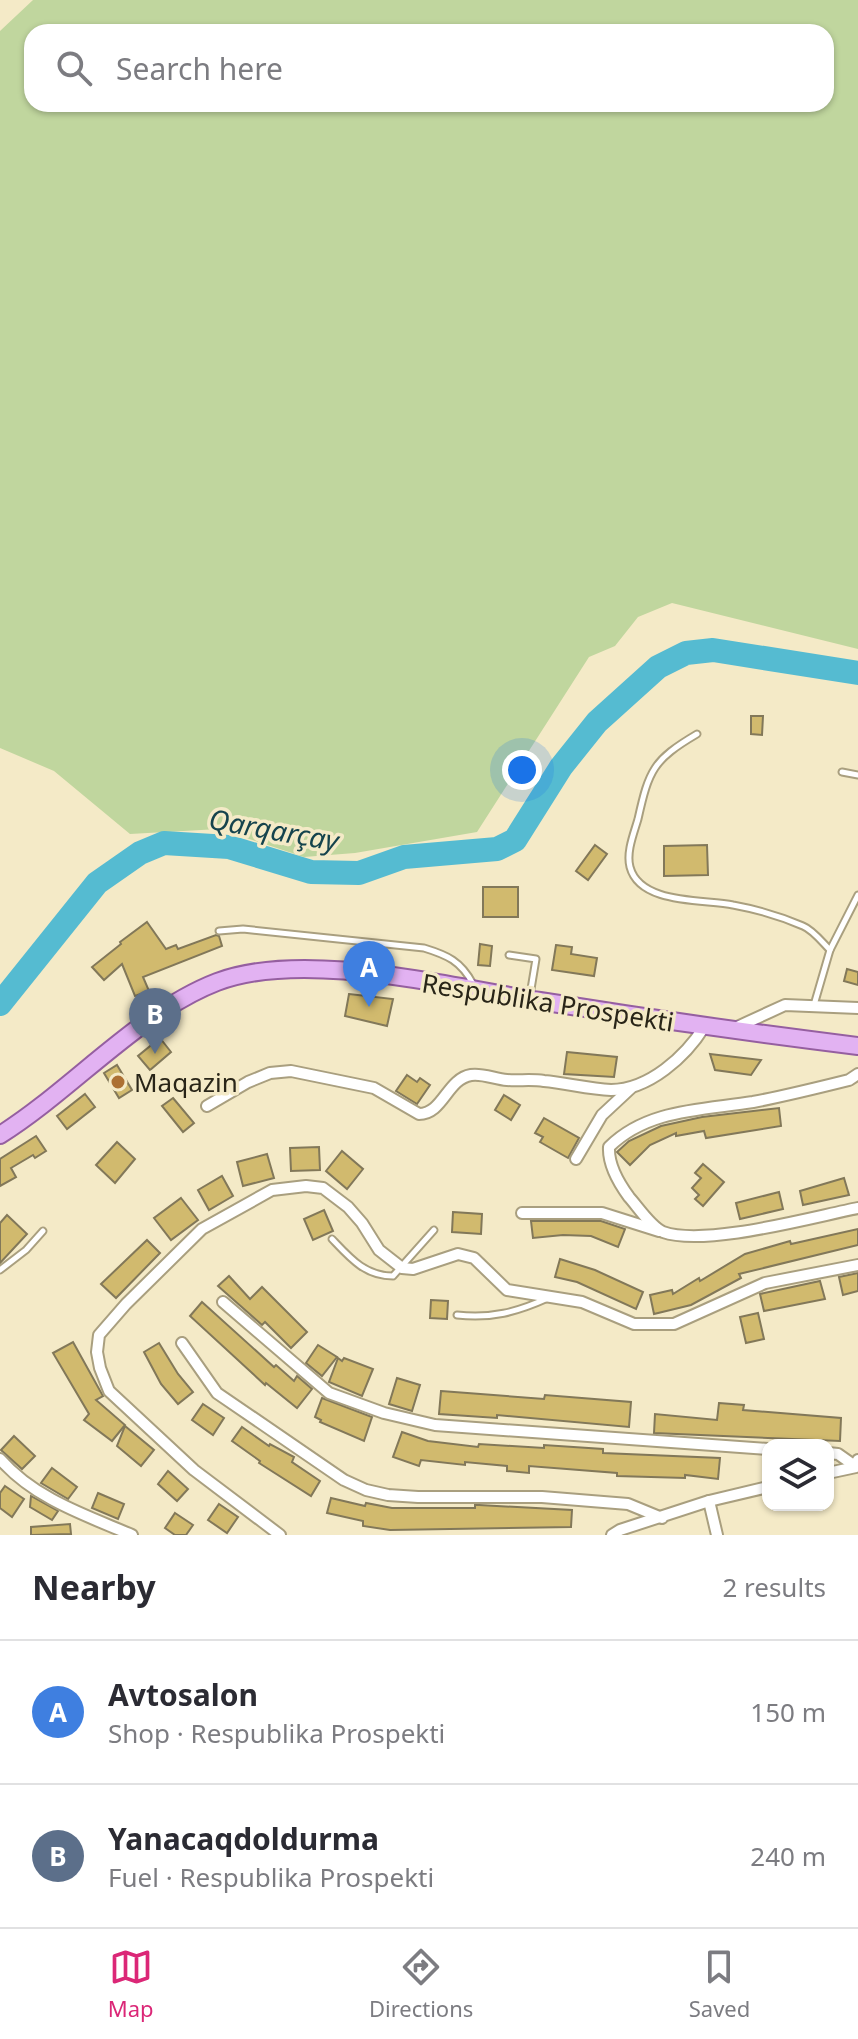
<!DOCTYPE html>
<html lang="en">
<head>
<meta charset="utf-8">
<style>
  body { margin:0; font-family:"Noto Sans",sans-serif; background:#f2f2f3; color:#2b2b33 }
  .controls { position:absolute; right:24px; bottom:24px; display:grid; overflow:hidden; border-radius:16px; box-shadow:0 2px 6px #0004 }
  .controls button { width:72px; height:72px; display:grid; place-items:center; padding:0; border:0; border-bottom:2px solid #e1e1e2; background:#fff; color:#2b2b33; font:40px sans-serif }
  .you { position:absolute; left:522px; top:770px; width:28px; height:28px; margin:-20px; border:6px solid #fff; border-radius:50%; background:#1a73e8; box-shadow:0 0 0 12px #1a73e833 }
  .badge { display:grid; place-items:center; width:52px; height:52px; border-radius:50%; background:#db2777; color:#fff; font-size:26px; font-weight:700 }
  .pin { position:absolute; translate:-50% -66px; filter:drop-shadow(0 2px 4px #0008) }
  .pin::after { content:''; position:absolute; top:42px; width:28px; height:24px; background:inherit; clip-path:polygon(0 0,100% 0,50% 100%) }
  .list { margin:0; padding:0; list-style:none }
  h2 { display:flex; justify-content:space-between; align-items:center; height:104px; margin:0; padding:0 32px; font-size:34px }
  h2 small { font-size:26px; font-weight:400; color:#7c7c81 }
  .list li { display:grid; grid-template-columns:52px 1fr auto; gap:24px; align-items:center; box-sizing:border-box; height:144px; padding:0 32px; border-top:2px solid #e1e1e2 }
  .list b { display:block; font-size:30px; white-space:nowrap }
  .list p { margin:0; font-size:26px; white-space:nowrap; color:#7c7c81 }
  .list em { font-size:26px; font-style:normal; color:#7c7c81 }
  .icon { flex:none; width:44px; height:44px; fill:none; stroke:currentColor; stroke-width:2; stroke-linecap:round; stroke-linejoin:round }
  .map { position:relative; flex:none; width:858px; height:1535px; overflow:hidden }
  .search { position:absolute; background:#fff; box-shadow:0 2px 6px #0004; left:24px; right:24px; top:24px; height:88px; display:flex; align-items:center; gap:20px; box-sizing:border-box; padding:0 28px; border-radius:24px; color:#7c7c81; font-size:30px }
  .sheet { height:392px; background:#fff }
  nav { display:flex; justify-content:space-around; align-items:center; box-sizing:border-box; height:112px; border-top:2px solid #e1e1e2; background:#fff; font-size:22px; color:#7c7c81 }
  nav a { display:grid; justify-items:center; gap:4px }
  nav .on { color:#db2777 }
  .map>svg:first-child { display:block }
  .green { fill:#c0d69e; fill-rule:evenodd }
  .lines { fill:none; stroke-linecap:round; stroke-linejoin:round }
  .river { stroke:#55bbd1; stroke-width:24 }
  .building { fill:#d1ba6e; stroke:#827859; stroke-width:2 }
  .lane-casing { stroke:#a99f7f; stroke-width:9 }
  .street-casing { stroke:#a99f7f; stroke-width:14 }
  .primary-casing { stroke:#955fa0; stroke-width:20 }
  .lane { stroke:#fff; stroke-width:5 }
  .street { stroke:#fff; stroke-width:10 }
  .primary { stroke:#e2b2f2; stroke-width:16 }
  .poi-dot { fill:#ac7033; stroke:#f4eac7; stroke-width:3 }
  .labels { text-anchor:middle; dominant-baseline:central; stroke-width:7; stroke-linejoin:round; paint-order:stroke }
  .street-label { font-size:26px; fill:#292518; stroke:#f4eac7 }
  .poi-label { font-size:26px; fill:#292518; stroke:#f4eac7; text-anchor:start }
  .water-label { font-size:28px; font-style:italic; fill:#15434d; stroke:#f4eac7 }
</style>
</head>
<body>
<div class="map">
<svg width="858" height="1535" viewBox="0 0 858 1535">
  <rect width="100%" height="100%" fill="#f4eac7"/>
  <path class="green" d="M33,0H858V649L672,603L638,617L615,646L589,657L477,832L355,853L304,857L219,829L130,834L54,771L0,748V31ZM32,32H826V104H32Z"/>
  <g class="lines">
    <path class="river" d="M0,1004L97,883L140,853L164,843L229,847L311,872L359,873L404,857L497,849L515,840L561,767L597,722L658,667L686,653L713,650L858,673"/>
  </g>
  <g class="building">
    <path d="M751,716H763L762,735L751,734Z"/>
    <path d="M595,845L607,854L588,880L576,871Z"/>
    <path d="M707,845L708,875L664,876V846Z"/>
    <rect x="483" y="887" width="35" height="30"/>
    <path d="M147,922L166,949L176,945L178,949L216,935L219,936L222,946L143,977L149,991L135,996L122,964L104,980L92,967L121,944L120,942Z"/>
    <path d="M480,944L492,946L490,966L478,965Z"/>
    <path d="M556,945L572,947L571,954L597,958L594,976L552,970Z"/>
    <path d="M847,969L858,972V985L844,981Z"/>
    <path d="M349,994L393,999L387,1026L345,1016Z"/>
    <path d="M160,1038L171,1052L150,1070L138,1056Z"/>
    <path d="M567,1052L617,1057L614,1077L564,1074Z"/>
    <path d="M710,1054L761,1060L751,1075L715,1070Z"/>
    <path d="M117,1065L132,1090L119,1098L104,1073Z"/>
    <path d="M407,1075L417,1082L420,1078L430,1085L417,1104L396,1091Z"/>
    <path d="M85,1094L95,1107L67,1129L57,1116Z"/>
    <path d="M504,1095L520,1105L511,1120L495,1110Z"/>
    <path d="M173,1098L194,1123L183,1132L162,1106Z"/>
    <path d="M779,1108L781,1126L706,1138L704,1131L676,1136V1133L650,1145L630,1165L617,1152L629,1141L661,1126L702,1117Z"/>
    <path d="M544,1118L579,1138L568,1158L540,1142L543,1137L535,1133Z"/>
    <path d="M36,1136L46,1151L35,1158L33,1155L11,1168L16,1177L0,1186V1159Z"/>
    <path d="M117,1142L135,1159L115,1183L96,1165Z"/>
    <path d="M319,1147L320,1170L291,1171L290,1148Z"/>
    <path d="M342,1151L363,1169L347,1189L326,1171Z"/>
    <path d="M267,1154L274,1178L243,1186L237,1162Z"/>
    <path d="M703,1164L724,1182L703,1206L695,1199L699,1195L692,1188L701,1178L695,1173Z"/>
    <path d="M222,1176L233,1196L209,1210L198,1190Z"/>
    <path d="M844,1178L849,1195L803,1205L800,1191Z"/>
    <path d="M779,1192L783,1209L740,1219L736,1203Z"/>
    <path d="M181,1198L198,1220L171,1240L154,1218Z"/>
    <path d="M324,1210L333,1231L313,1240L304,1219Z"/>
    <path d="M453,1212L482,1214L481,1234L452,1232Z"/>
    <path d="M7,1215L27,1234L0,1263V1223Z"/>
    <path d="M531,1221H601L625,1229L618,1247L591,1236L563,1235L533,1238Z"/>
    <path d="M858,1229V1245L739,1274L741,1278L691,1305L654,1314L650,1295L672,1290L673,1294L699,1278L700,1281L745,1254L790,1241L791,1244Z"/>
    <path d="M147,1240L160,1253L116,1298L101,1284Z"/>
    <path d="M560,1259L595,1270L643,1292L636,1309L577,1282L555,1277Z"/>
    <path d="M858,1273V1291L843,1295L839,1277Z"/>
    <path d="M229,1276L250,1299L262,1287L307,1332L291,1348L265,1322L262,1325L218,1286Z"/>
    <path d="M820,1281L825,1299L764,1311L760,1294Z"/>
    <path d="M431,1300L448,1301L447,1319L430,1318Z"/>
    <path d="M202,1302L274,1367L276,1365L294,1381L297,1376L312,1389L297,1408L266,1383L265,1385L190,1316Z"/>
    <path d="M758,1313L764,1339L746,1343L740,1317Z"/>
    <path d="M73,1342L103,1396L96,1400L125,1425L112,1441L84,1420L89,1414L53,1353Z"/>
    <path d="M159,1343L178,1374L193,1392L178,1404L161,1384L144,1352Z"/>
    <path d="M318,1345L337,1357L322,1376L306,1363Z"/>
    <path d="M338,1358L342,1361L344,1358L373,1369L362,1396L329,1382Z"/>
    <path d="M397,1378L420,1385L412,1411L389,1404Z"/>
    <path d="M441,1391L544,1399L545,1395L631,1402L629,1427L497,1415V1418L439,1414Z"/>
    <path d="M322,1398L372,1417L364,1441L320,1422L321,1420L315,1417Z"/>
    <path d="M719,1403L744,1405L743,1410L841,1418L840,1441L654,1433L655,1414L717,1420Z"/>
    <path d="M203,1404L224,1418L213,1435L192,1420Z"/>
    <path d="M125,1426L154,1450L141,1466L117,1446Z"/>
    <path d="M242,1427L269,1446L270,1444L294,1457L292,1462L320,1481L311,1496L259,1463L260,1461L232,1441Z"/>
    <path d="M402,1432L428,1441L478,1447L479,1444L544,1448V1445L603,1449V1453L720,1458L718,1479L685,1475V1478L617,1476V1473L529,1466V1473L507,1471V1466L465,1462V1465L421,1460L419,1466L393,1457Z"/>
    <path d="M14,1436L35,1456L22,1469L1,1450Z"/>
    <path d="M52,1468L77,1487L68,1499L41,1483Z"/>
    <path d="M168,1471L188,1489L177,1501L158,1484Z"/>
    <path d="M5,1486L24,1499L12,1517L0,1508V1493Z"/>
    <path d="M98,1493L124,1504L118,1519L92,1508Z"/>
    <path d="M31,1496L58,1511L52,1520L30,1507Z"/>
    <path d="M331,1498L365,1506L366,1503L392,1508H475V1505H479L572,1510L571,1527L390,1530L363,1526V1521L327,1513Z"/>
    <path d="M219,1504L238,1517L227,1533L208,1520Z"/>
    <path d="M175,1513L193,1525L186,1535H175L165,1528Z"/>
    <path d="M70,1524L71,1534L31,1535V1527Z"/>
  </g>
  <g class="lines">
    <defs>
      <g id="lane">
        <path d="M697,734C653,760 649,770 638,819C634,833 626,852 630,867C640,905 705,899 733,905C755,909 782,917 803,926C813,930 822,942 830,950"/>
        <path d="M842,772L858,775"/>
        <path d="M219,931L243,929L424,948C447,955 461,961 473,984"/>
        <path d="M509,955L536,959L530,995"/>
        <path d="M814,1005L830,950L858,895"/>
        <path d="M332,1239C350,1258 365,1276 393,1276L434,1230"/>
        <path d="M0,1270L26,1250L43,1231"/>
        <path d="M457,1315C491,1319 517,1312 548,1298"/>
      </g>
      <g id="street">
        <path d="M735,1028L785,1005L858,1008"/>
        <path d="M858,1074L849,1080C817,1088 785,1096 753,1102C703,1110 647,1109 609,1147C608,1165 618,1182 629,1197C638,1207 651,1227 663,1232C705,1247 812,1217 858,1208"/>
        <path d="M207,1106L248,1082L270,1073L291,1071L374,1088L419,1114C443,1114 447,1079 471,1075C482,1073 495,1079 507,1080C519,1081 531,1079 544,1081C566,1083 589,1089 611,1090C649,1090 686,1056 704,1027"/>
        <path d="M576,1159L602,1115L631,1088"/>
        <path d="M522,1213H602L659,1231"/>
        <path d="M223,1302L329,1393L384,1413L435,1425L768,1449"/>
        <path d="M182,1343L217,1393L344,1480L366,1490L388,1495L418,1497H542L628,1504L662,1518"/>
        <path d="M828,1453L838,1454L855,1466L858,1460"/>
        <path d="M0,1459C35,1499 85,1515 132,1535"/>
        <path d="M828,1473L856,1467"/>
        <path d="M709,1501L717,1535"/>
        <path d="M280,1535L194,1470L109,1391L100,1368L97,1352L99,1335L126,1304L202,1229L272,1190L306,1186L323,1188L348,1207L362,1223L379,1250L402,1268L413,1269L458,1254L474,1258L507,1290L582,1302L634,1324H674L765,1283L858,1265"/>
        <path d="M612,1535L620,1530L709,1501L768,1487"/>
      </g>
      <path id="primary" d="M0,1135C72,1090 139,1012 217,982C304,949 449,987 540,1001C646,1018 752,1033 858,1046"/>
    </defs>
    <use href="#lane" class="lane-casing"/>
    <use href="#street" class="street-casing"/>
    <use href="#primary" class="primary-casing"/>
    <use href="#lane" class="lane"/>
    <use href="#street" class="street"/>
    <use href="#primary" class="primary"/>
  </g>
  <circle class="poi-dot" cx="118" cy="1082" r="8"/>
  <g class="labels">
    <g class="street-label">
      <text transform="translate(548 1002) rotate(9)">Respublika Prospekti</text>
    </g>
    <g class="poi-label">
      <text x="134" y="1082">Maqazin</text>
    </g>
    <g class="water-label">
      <text transform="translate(274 829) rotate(10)">Qarqarçay</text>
    </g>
  </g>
</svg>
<div class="controls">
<button><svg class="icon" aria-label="layers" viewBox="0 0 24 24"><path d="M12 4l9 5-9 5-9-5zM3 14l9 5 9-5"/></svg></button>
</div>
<div class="you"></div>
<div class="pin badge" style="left:369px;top:1007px;background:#3f7fe0">A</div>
<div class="pin badge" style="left:155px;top:1054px;background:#5c6f8a">B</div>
<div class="search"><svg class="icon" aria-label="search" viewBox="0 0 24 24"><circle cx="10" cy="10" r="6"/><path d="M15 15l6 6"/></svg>Search here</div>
</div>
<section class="sheet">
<h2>Nearby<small>2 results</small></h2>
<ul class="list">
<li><span class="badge" style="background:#3f7fe0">A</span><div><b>Avtosalon</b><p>Shop · Respublika Prospekti</p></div><em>150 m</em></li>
<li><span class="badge" style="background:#5c6f8a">B</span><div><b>Yanacaqdoldurma</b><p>Fuel · Respublika Prospekti</p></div><em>240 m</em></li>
</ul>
</section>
<nav>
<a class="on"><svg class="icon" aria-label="map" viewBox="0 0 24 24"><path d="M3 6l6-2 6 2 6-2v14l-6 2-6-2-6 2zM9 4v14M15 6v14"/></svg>Map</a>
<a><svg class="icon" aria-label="directions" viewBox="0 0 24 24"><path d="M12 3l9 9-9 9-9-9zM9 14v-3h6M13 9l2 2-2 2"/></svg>Directions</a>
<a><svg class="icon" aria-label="saved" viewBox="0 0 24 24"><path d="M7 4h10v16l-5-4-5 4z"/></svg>Saved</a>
</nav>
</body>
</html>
